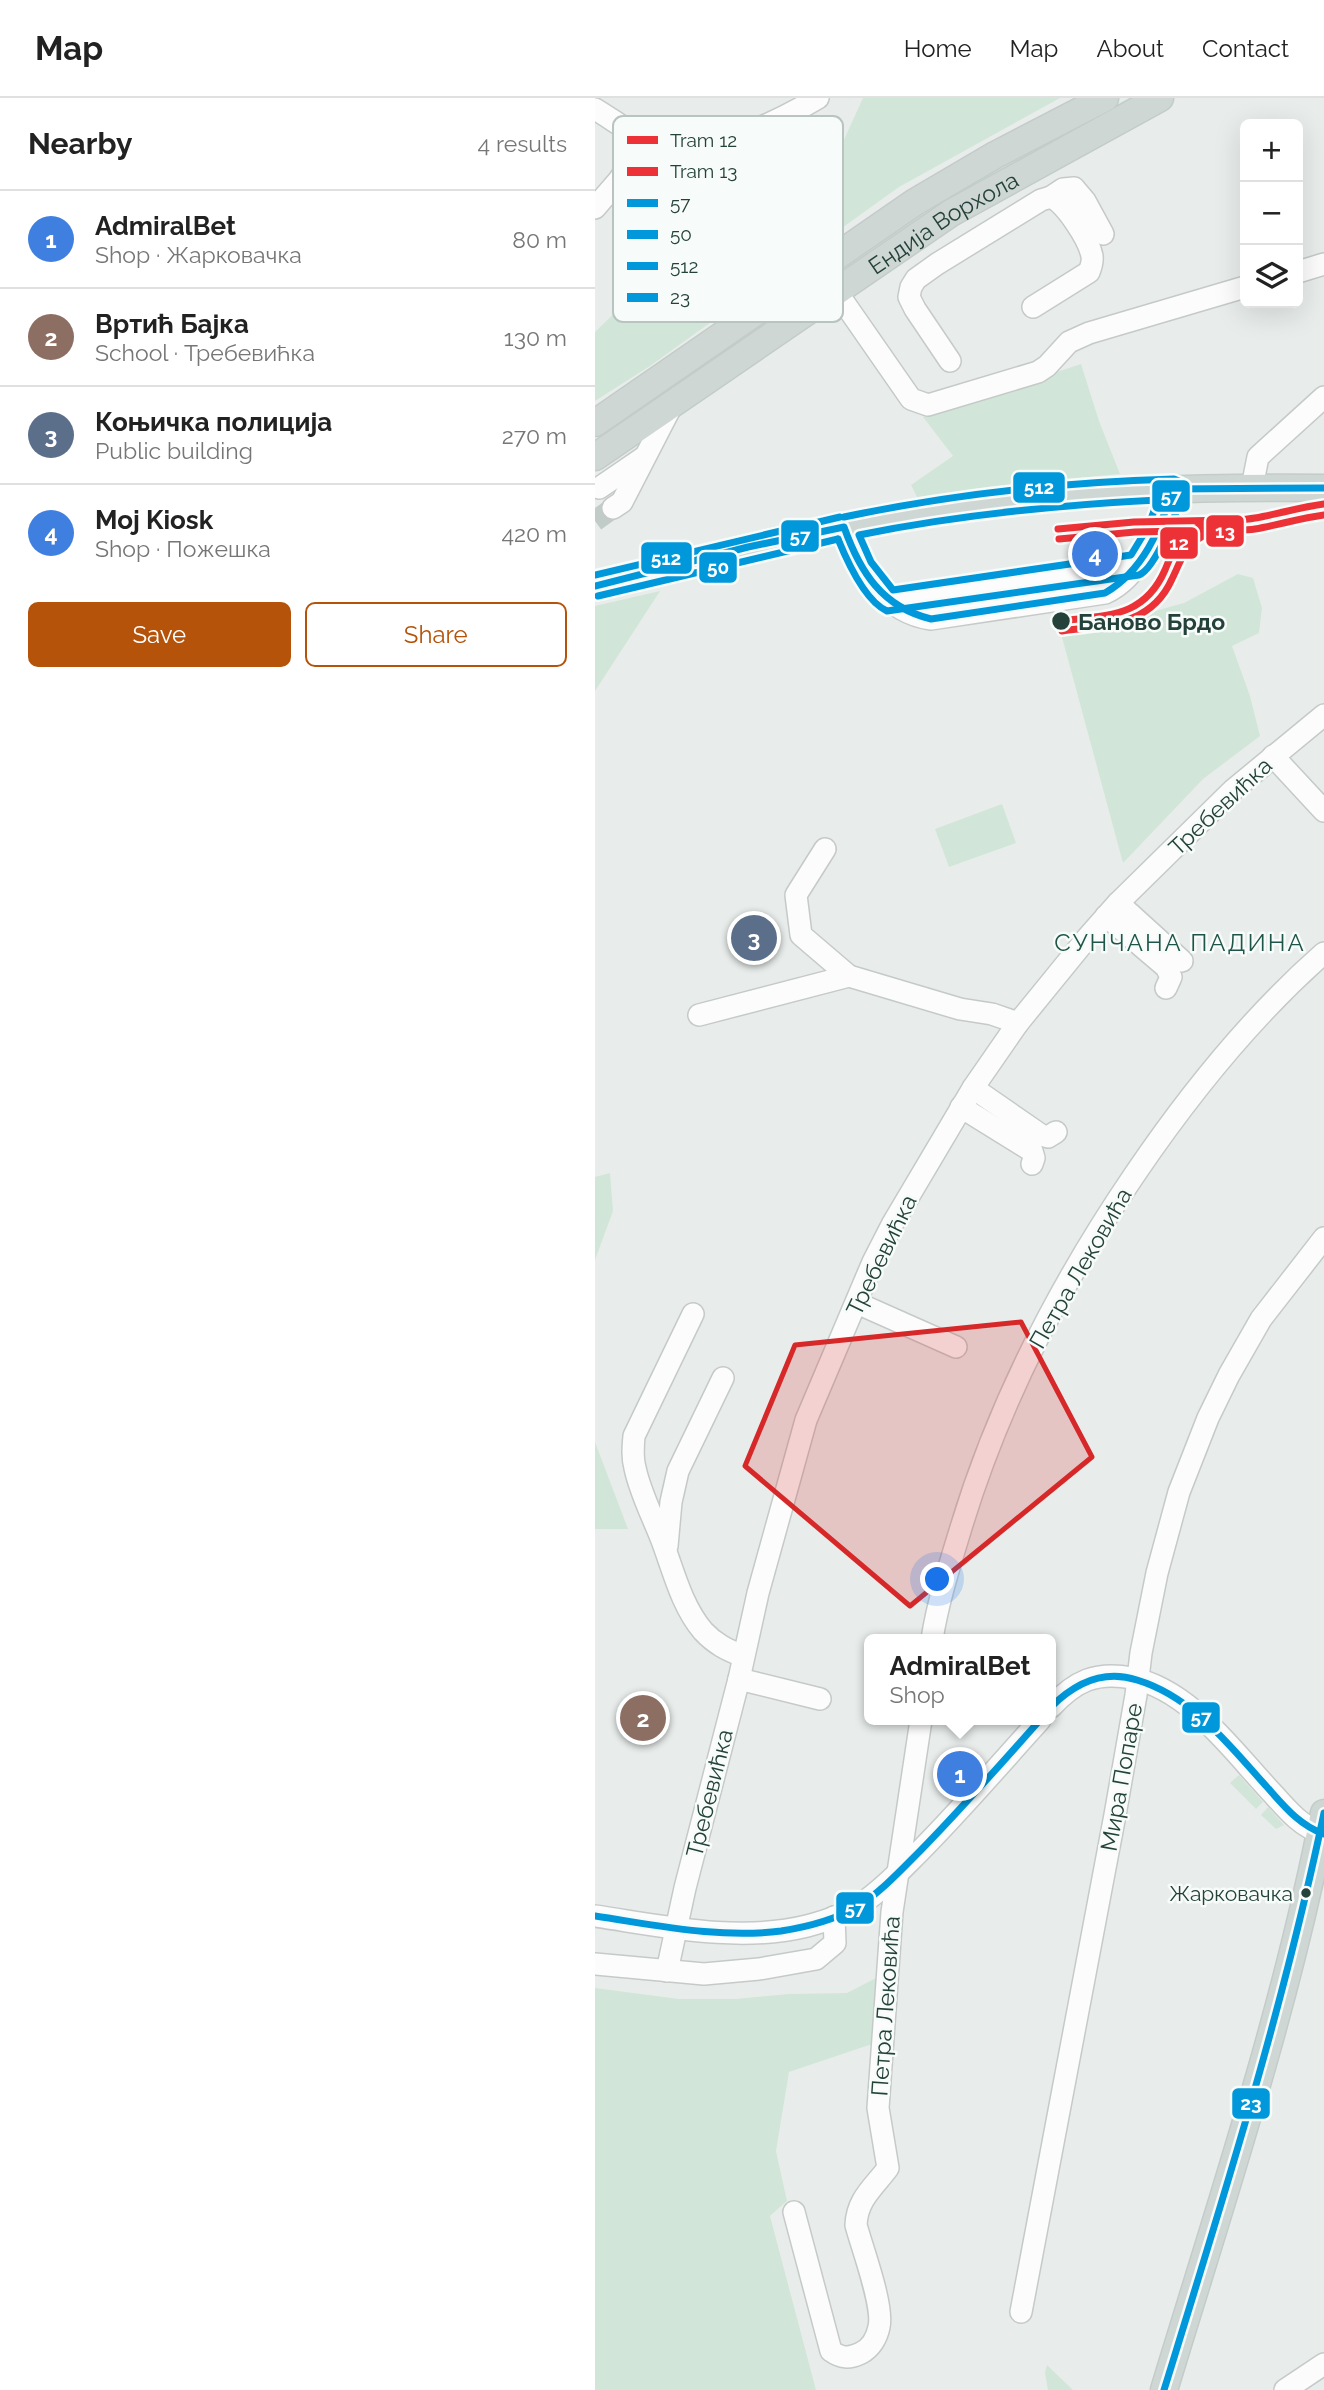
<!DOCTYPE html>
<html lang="en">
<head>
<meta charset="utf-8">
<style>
  body { margin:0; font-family:Raleway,sans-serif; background:#f6f6f6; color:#222 }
  .controls { position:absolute; right:21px; top:21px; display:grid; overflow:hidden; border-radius:10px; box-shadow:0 7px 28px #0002 }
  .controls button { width:63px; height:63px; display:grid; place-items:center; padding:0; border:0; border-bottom:2px solid #e0e0e0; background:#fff; color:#222; font:35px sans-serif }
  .you { position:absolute; left:343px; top:1482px; width:24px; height:24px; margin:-18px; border:5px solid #fff; border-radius:50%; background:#1a73e8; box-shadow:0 0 0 10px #1a73e833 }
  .badge { display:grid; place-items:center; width:46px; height:46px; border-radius:50%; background:#b45309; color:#fff; font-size:23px; font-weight:700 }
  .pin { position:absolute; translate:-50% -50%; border:4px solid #fff; box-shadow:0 2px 7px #0006 }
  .popup { position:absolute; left:269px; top:1536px; width:192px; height:91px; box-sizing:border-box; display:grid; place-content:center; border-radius:10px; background:#fff; filter:drop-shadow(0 2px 5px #0005); font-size:23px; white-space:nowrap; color:#767676 }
  .popup b { font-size:26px; color:#222 }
  .popup::after { content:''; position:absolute; left:50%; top:100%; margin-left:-14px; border:14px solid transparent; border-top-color:#fff }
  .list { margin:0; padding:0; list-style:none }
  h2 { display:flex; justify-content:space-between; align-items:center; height:91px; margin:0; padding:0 28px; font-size:30px }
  h2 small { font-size:23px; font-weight:400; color:#767676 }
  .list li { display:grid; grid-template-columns:46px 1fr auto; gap:21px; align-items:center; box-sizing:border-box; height:98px; padding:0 28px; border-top:2px solid #e0e0e0 }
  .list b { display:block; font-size:26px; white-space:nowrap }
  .list p { margin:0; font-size:23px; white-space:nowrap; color:#767676 }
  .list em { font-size:23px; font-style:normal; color:#767676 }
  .actions { display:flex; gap:14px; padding:21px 28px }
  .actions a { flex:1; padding:16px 0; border:2px solid #b45309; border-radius:10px; text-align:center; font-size:24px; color:#b45309 }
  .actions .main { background:#b45309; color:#fff }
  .icon { flex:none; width:38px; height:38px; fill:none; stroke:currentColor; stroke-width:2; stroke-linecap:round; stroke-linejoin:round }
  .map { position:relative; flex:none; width:729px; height:2292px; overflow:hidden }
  header { display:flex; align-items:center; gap:42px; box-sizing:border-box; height:98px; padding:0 35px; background:#fff; border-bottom:2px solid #e0e0e0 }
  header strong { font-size:33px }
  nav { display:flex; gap:38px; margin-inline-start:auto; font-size:24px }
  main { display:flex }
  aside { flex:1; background:#fff }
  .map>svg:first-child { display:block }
  .green { fill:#d1e6d8 }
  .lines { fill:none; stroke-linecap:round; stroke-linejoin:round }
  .minor-tunnel { stroke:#c1cbc8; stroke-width:21; stroke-dasharray:21 10; stroke-linecap:butt }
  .minor-casing { stroke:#c5cac8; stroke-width:24 }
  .major-casing { stroke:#c3ccc9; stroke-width:29 }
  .minor { stroke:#fcfcfc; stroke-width:21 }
  .major { stroke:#cfd7d5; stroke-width:26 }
  .bus-1-casing { stroke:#f7fbf9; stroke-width:12 }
  .bus-2-casing { stroke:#f7fbf9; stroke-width:12 }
  .bus-3-casing { stroke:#f7fbf9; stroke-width:12 }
  .bus-4-casing { stroke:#f7fbf9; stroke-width:12 }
  .bus-1 { stroke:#0098da; stroke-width:7 }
  .bus-2 { stroke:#0098da; stroke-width:7 }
  .bus-3 { stroke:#0098da; stroke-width:7 }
  .bus-4 { stroke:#0098da; stroke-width:7 }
  .tram-1-casing { stroke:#f7fbf9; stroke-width:12 }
  .tram-2-casing { stroke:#f7fbf9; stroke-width:12 }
  .tram-1 { stroke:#ed3237; stroke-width:7 }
  .tram-2 { stroke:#ed3237; stroke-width:7 }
  .marked { fill:#d62828; fill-opacity:0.2; stroke:#d62828; stroke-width:5; stroke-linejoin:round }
  .stop-dot { fill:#24423a; stroke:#f7fbf9; stroke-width:2.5 }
  .labels { text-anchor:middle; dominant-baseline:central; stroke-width:5; stroke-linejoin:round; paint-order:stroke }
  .bus-label { font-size:21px; fill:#24423a; stroke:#f7fbf9; text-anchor:end }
  .street-label { font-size:23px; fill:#24423a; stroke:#f7fbf9 }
  .stop-label { font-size:23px; font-weight:bold; fill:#24423a; stroke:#f7fbf9; text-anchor:start }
  .neighbourhood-label { font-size:24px; letter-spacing:2px; fill:#1f5548; stroke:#f7fbf9 }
  .key { fill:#f7fbf9; stroke:#b8c4c0; stroke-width:2 }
  .key-label { font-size:19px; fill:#24423a }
  .line-badge { stroke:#f7fbf9; stroke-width:2.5 }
  .badge-label { font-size:19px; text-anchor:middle; font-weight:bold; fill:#fff }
</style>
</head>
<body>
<header>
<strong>Map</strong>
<nav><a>Home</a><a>Map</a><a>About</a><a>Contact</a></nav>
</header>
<main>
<aside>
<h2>Nearby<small>4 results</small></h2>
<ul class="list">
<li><span class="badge" style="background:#3f7fe0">1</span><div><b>AdmiralBet</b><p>Shop · Жарковачка</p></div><em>80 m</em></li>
<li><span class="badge" style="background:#8d6e63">2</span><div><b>Вртић Бајка</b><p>School · Требевићка</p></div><em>130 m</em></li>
<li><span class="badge" style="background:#5c6f8a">3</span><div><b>Коњичка полиција</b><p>Public building</p></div><em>270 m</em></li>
<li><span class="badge" style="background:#3f7fe0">4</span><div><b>Moj Kiosk</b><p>Shop · Пожешка</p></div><em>420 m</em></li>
</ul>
<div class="actions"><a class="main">Save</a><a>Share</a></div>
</aside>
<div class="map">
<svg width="729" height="2292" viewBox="0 0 729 2292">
  <rect width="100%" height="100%" fill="#e8edeb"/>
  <g class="green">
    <path d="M268,0H465L304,89L55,268L0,303V234L100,137L44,82L59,63L116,66L171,49L216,114Z"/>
    <path d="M534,0H546L0,350V342L306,129L394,76Z"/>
    <path d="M486,266L504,323L525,376L399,388L322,399L316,387L358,358L328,319Z"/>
    <path d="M643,476L658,480L667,510L664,535L637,548L655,598L665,638L608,681L528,765L467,539L589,505Z"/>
    <path d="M65,493L0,593V508Z"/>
    <path d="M407,706L421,745L354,769L340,731Z"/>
    <path d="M15,1075L18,1113L0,1162V1079Z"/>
    <path d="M0,1344L33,1431H0Z"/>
    <path d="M644,1677L668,1704L661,1711L635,1685Z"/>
    <path d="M673,1709L689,1727L681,1731L666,1717Z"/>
    <path d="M283,1879L280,1945L194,1974L181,2053L192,2103L175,2118L221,2292H0V1890L84,1901H141L194,1896L252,1895Z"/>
    <path d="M452,2267L478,2292H453L450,2275Z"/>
  </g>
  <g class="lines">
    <path class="minor-tunnel" d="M0,423L18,410"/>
    <defs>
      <g id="minor">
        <path d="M0,11C17,21 33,34 51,42C101,65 179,26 223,0"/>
        <path d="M456,99L468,91L479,90L490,103L508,136"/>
        <path d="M0,110L24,82L51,42"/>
        <path d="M703,174L729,166"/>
        <path d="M241,193L316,301L333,307L443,274L452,268L474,244L494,235L650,189"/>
        <path d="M355,263L320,211L314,199L316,189L321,181L342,166L446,102L456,99C471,106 494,142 497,158C498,164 496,169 494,174L438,209"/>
        <path d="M657,389L663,359L729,299"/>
        <path d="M4,390L48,360"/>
        <path d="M18,410L27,404L78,305"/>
        <path d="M249,429C262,470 290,515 336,521L510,495C545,480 568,426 578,391"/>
        <path d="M294,503L542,467"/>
        <path d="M678,658L729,713"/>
        <path d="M230,751L201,797L206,837L254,878"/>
        <path d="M523,805L587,863"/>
        <path d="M511,818L571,869L576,879L571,890"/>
        <path d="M104,917L254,878L365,911L397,916L423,925"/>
        <path d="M378,990L446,1037L453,1039L461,1034"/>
        <path d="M366,1009L437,1053L439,1060L437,1066"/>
        <path d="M262,1205L361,1249"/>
        <path d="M98,1216L39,1338C38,1349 37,1359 40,1370C45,1394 57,1417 66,1440C78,1471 86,1507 108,1533C120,1546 132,1552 148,1558"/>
        <path d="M72,1448L76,1404L83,1373L128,1280"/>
        <path d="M337,1541C343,1504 354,1469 365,1433C403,1306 465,1186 540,1076C595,995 655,920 729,855"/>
        <path d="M144,1581L225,1601"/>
        <path d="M456,1609C480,1583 501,1573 537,1580C596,1592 639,1655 679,1697C693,1713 708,1730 729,1736"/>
        <path d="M0,1818C68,1828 144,1845 212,1828C231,1823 251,1816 266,1806C287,1792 305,1773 322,1756C365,1713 404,1667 445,1622"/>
        <path d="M0,1866L109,1876L164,1871L221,1861L240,1845L239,1819"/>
        <path d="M72,1873L90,1790L144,1581L163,1495L211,1322L278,1164L298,1125L378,990L423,925L493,839L523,805L638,692L729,617"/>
        <path d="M199,2114L236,2253C246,2260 254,2261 266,2255C276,2250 282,2239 284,2229C289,2208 267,2150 261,2127C262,2101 279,2089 293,2070L283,2010L297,1814L326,1622"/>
        <path d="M426,2214L520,1717L541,1597L546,1555L562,1475L584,1394L613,1320L634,1277L666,1221L729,1140"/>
        <path d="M690,2292L729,2266"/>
      </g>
      <g id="major">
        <path d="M0,325L320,104L400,57L510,0"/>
        <path id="s1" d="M0,359L356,115L565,0"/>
        <path d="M0,488C120,457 240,426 363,409C485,392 607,389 729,390"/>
        <path d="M569,2292C627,2101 691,1911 729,1715"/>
      </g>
    </defs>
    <use href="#minor" class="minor-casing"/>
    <use href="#major" class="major-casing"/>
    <use href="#minor" class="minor"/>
    <use href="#major" class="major"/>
    <defs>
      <g id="bus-1">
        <path d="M0,488L153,449L249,429C265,474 287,509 336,521L510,495C548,473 565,432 578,391L729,390"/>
        <path d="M456,1609C480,1585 508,1571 542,1582C598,1599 634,1647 672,1689C689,1708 704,1727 729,1736"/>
        <path d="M0,1818C61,1827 124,1841 186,1833C212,1829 239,1822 262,1809C286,1794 306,1772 326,1752C367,1710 406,1666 445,1622"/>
      </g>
      <g id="bus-2">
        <path d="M563,402L553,429L536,457L298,492L276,464L264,437C363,417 462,407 563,402Z"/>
        <path d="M3,498L243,441"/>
      </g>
      <g id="bus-3">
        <path d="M243,441C252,463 270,503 292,513L544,477C561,470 584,410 588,391L586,384L579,381C468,384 358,396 249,419"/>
        <path d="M0,477L245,419"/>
      </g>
      <path id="bus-4" d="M569,2292C628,2101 688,1911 729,1715"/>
    </defs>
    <use href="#bus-1" class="bus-1-casing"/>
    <use href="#bus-2" class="bus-2-casing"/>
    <use href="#bus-3" class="bus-3-casing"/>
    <use href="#bus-4" class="bus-4-casing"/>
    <use href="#bus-1" class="bus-1"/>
    <use href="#bus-2" class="bus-2"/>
    <use href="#bus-3" class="bus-3"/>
    <use href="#bus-4" class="bus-4"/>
    <defs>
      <g id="tram-1">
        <path d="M463,431L539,424L635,422"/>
        <path d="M466,523C512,517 549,520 570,472C576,457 583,441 597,432C616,420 639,424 660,420C683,416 706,409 729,406"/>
      </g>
      <g id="tram-2">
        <path d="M464,441L540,434L635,432"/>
        <path d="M467,533C512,527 556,528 577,481C584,467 589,450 603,441C619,430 642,434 660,431C683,427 706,420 729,417"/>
      </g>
    </defs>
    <use href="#tram-1" class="tram-1-casing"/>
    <use href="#tram-2" class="tram-2-casing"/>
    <use href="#tram-1" class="tram-1"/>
    <use href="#tram-2" class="tram-2"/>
  </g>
  <path class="marked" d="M426,1224L497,1359L315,1508L150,1368L200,1247Z"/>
  <g class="stop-dot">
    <circle cx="466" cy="523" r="10"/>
    <circle cx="711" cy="1795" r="6"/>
  </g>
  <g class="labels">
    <g class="bus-label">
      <text x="698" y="1795">Жарковачка</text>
    </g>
    <g class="street-label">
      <text stroke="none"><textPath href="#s1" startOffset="420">Ендија Ворхола</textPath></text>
      <text transform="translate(625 708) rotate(-43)">Требевићка</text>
      <text transform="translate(286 1157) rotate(-64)">Требевићка</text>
      <text transform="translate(485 1170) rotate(-60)">Петра Лековића</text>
      <text transform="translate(526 1679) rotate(-80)">Мира Попаре</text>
      <text transform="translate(114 1695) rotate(-76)">Требевићка</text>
      <text transform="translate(290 1908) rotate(-86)">Петра Лековића</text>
    </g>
    <g class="stop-label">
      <text x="483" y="523">Баново Брдо</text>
    </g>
    <g class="neighbourhood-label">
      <text x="585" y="844">СУНЧАНА ПАДИНА</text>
    </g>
  </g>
  <rect x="18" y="18" width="230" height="206" rx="10" class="key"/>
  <rect x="32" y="38" width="31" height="8" fill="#ed3237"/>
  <rect x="32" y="69" width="31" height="9" fill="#ed3237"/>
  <rect x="32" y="101" width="31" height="8" fill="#0098da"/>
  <rect x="32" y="132" width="31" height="9" fill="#0098da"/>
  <rect x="32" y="164" width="31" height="8" fill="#0098da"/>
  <rect x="32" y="195" width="31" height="9" fill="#0098da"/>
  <g class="key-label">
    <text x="75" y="49">Tram 12</text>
    <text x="75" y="80">Tram 13</text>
    <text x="75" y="112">57</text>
    <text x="75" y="143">50</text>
    <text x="75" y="175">512</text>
    <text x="75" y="206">23</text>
  </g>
  <g class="line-badge">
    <rect x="417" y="373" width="54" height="33" rx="7" fill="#0098da"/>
    <rect x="556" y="381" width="40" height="34" rx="7" fill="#0098da"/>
    <rect x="610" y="416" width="40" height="34" rx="7" fill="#ed3237"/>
    <rect x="185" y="421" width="40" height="34" rx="7" fill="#0098da"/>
    <rect x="564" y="428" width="40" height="34" rx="7" fill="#ed3237"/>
    <rect x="45" y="443" width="53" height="34" rx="7" fill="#0098da"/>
    <rect x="103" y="453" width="40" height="33" rx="7" fill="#0098da"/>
    <rect x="586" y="1603" width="40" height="33" rx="7" fill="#0098da"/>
    <rect x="240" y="1793" width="40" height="34" rx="7" fill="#0098da"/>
    <rect x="636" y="1989" width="40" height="33" rx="7" fill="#0098da"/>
  </g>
  <g class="badge-label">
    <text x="444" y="396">512</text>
    <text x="576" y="405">57</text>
    <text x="630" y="440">13</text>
    <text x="205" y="445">57</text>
    <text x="584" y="452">12</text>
    <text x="71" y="467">512</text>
    <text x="123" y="476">50</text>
    <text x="606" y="1626">57</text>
    <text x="260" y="1817">57</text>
    <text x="656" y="2012">23</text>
  </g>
</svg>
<div class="controls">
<button>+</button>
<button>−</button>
<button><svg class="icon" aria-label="layers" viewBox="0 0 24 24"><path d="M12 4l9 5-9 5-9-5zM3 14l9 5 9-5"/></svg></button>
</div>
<div class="you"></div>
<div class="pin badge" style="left:365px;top:1676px;background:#3f7fe0">1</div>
<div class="popup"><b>AdmiralBet</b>Shop</div>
<div class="pin badge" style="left:48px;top:1620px;background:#8d6e63">2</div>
<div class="pin badge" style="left:159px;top:840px;background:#5c6f8a">3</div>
<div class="pin badge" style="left:500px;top:456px;background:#3f7fe0">4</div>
</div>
</main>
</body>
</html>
